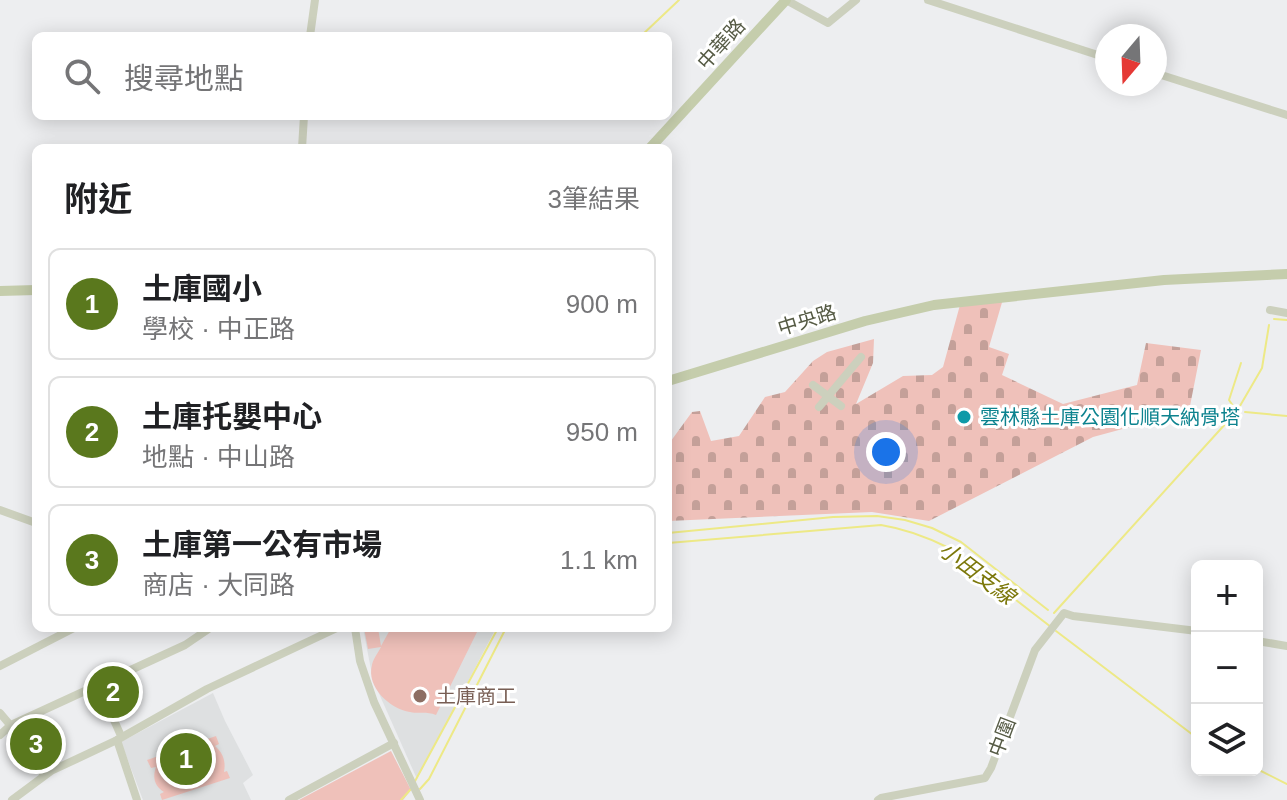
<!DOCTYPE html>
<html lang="zh-TW">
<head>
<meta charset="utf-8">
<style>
  body { margin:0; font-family:Arial,"Noto Sans TC",sans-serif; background:#f2f2f2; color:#202124 }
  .controls { position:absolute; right:24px; bottom:24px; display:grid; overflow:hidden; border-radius:12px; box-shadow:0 4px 20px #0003 }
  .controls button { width:72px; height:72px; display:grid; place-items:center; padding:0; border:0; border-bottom:2px solid #e0e0e0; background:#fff; color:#202124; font:40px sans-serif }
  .compass { position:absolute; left:1095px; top:24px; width:72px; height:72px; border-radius:50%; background:#fff; box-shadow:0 4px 20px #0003; rotate:199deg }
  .you { position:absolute; left:886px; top:452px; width:28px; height:28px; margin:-20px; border:6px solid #fff; border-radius:50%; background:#1a73e8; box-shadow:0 0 0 12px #1a73e833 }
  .badge { display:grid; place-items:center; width:52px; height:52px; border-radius:50%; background:#5a781d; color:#fff; font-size:26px; font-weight:700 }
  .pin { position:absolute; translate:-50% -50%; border:4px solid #fff; box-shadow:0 2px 8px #0006 }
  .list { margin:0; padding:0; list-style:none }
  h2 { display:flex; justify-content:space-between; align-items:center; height:104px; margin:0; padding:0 32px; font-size:34px }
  h2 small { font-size:26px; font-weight:400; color:#757577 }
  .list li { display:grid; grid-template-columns:52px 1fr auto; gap:24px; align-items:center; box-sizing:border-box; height:112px; margin:0 16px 16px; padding:0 16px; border:2px solid #e0e0e0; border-radius:12px }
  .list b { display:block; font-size:30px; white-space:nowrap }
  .list p { margin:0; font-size:26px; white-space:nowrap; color:#757577 }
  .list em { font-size:26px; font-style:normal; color:#757577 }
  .icon { flex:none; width:44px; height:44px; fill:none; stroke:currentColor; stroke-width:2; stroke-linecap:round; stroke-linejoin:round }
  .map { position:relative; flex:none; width:1287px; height:800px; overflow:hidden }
  .search { position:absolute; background:#fff; box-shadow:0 4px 20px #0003; left:32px; top:32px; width:640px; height:88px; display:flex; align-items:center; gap:20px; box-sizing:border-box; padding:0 28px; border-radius:12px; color:#757577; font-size:30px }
  .panel { position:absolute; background:#fff; box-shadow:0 4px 20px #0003; left:32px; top:144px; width:640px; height:488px; border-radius:12px }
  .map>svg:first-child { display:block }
  .education { fill:#dee0e1 }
  .green { fill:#efc1ba }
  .cemetery { fill:url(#cemetery-stones) }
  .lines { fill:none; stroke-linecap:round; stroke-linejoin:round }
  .stream { stroke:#ede986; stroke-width:2 }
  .minor { stroke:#ccd0bd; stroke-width:8 }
  .major { stroke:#c5cdac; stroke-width:10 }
  .culture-dot { fill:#0f9aa8; stroke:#fff; stroke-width:3 }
  .education-dot { fill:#8d6e63; stroke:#fff; stroke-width:3 }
  .labels { text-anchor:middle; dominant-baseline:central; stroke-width:6; stroke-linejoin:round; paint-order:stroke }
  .street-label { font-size:20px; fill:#565b45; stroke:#fff }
  .culture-label { font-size:20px; fill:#0d838f; stroke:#fff; text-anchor:start }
  .education-label { font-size:20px; fill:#785e54; stroke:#fff; text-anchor:start }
  .water-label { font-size:22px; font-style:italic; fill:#7c780b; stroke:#fff }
</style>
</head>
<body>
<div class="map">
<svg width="1287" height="800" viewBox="0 0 1287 800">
  <defs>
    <pattern id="cemetery-stones" width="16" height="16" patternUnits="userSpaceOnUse" patternTransform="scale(2)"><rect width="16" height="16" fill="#efc1ba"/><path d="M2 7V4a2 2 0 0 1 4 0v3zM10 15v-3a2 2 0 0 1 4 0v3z" fill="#c4a099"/></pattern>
  </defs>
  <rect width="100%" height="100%" fill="#edeef0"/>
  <g class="education">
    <path d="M363,628H496L417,779L373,680Z"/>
    <path d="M213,693L225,721L253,775L243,783L251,800H143L121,742Z"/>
  </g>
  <g class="green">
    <path d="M364,628H378L381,646L391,628H479L436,715C426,711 420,714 410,712C390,709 366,687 372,665C373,659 378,653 381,647L368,649Z"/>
    <path d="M216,736L219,744L215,746C223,753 226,761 224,772L227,771L230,778L162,800L160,794L164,792C155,786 152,778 156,767L151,768L147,760Z"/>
    <path d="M391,751L411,790L403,800H299Z"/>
  </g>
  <path class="cemetery" d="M1003,299L989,347L1009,354L1002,375L1063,404L1137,385L1146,343L1201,350L1189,411L1093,437L929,521L872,512L668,521V445L692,412L700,411L711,441L739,436L765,397L785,392L813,361L827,352L874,339L873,363L856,404L903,376L932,375L943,367L960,305Z"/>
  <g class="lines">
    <g class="stream">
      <path d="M641,36L679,0"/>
      <path d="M1274,319L1287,320"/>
      <path d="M1236,410L1229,400L1241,363"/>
      <path d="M1245,412L1287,416"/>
      <path d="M668,533L833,517L877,516L905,520L932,528L961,542L1048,610"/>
      <path d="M668,543L881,525C906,529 927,537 949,548L1051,627"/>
      <path d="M1054,613L1237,411L1262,368L1269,325"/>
      <path d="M1056,631L1197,738"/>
      <path d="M1257,769L1287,784"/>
      <path d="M414,783L498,628"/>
      <path d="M420,789L429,779L506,628"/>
      <path d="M401,800L411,789"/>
    </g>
    <g class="minor">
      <path d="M786,0L828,23L856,0"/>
      <path d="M928,0L1107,58"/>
      <path d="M310,36L315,0"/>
      <path d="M1155,73L1287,115"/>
      <path d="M302,148L304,116"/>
      <path d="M1270,310L1287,313"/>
      <path d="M813,385L841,406"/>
      <path d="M819,407L861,357"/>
      <path d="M0,510L36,523"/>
      <path d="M355,628L360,661L374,702L420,800"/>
      <path d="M1257,641L1287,646"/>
      <path d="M0,666L74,628"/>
      <path d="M98,684L121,736"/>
      <path d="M0,713L17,733L44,775"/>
      <path d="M0,735L11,725L185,645L210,628"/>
      <path d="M117,740L137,800"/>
      <path d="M12,800L51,771L117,740L207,689L337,628"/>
      <path d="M289,800L394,743"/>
      <path d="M878,800L881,798L985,778L991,768L1035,650L1064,613L1073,616L1197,631"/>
    </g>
    <g class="major">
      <path d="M650,148L786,0"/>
      <path d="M0,291L36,290"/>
      <path d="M668,381L865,321L934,305L1164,280L1287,274"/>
    </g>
  </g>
  <circle class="culture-dot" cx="964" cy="417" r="8"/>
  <circle class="education-dot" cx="420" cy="696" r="8"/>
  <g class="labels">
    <g class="street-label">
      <text transform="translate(721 44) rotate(-48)">中華路</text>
      <text transform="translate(807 320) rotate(-17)">中央路</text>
      <text transform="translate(1002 737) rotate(-69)">中圍</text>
    </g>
    <g class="culture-label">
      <text x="980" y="417">雲林縣土庫公園化順天納骨塔</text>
    </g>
    <g class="education-label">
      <text x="436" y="696">土庫商工</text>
    </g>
    <g class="water-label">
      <text transform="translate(977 573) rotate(37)">小田支線</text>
    </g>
  </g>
</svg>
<div class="controls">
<button>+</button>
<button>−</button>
<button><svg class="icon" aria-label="layers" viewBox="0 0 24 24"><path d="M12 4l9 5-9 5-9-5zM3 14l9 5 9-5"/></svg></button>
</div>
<svg class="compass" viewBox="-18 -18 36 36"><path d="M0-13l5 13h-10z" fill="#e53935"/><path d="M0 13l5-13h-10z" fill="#757577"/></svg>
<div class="you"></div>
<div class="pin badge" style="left:186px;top:759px">1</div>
<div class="pin badge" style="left:113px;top:692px">2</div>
<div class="pin badge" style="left:36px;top:744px">3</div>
<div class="search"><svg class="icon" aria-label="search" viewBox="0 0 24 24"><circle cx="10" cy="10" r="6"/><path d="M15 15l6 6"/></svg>搜尋地點</div>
<section class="panel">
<h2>附近<small>3筆結果</small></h2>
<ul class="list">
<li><span class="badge">1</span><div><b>土庫國小</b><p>學校 · 中正路</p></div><em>900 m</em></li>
<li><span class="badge">2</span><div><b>土庫托嬰中心</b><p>地點 · 中山路</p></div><em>950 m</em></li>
<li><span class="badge">3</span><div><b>土庫第一公有市場</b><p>商店 · 大同路</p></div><em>1.1 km</em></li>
</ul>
</section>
</div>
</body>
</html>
